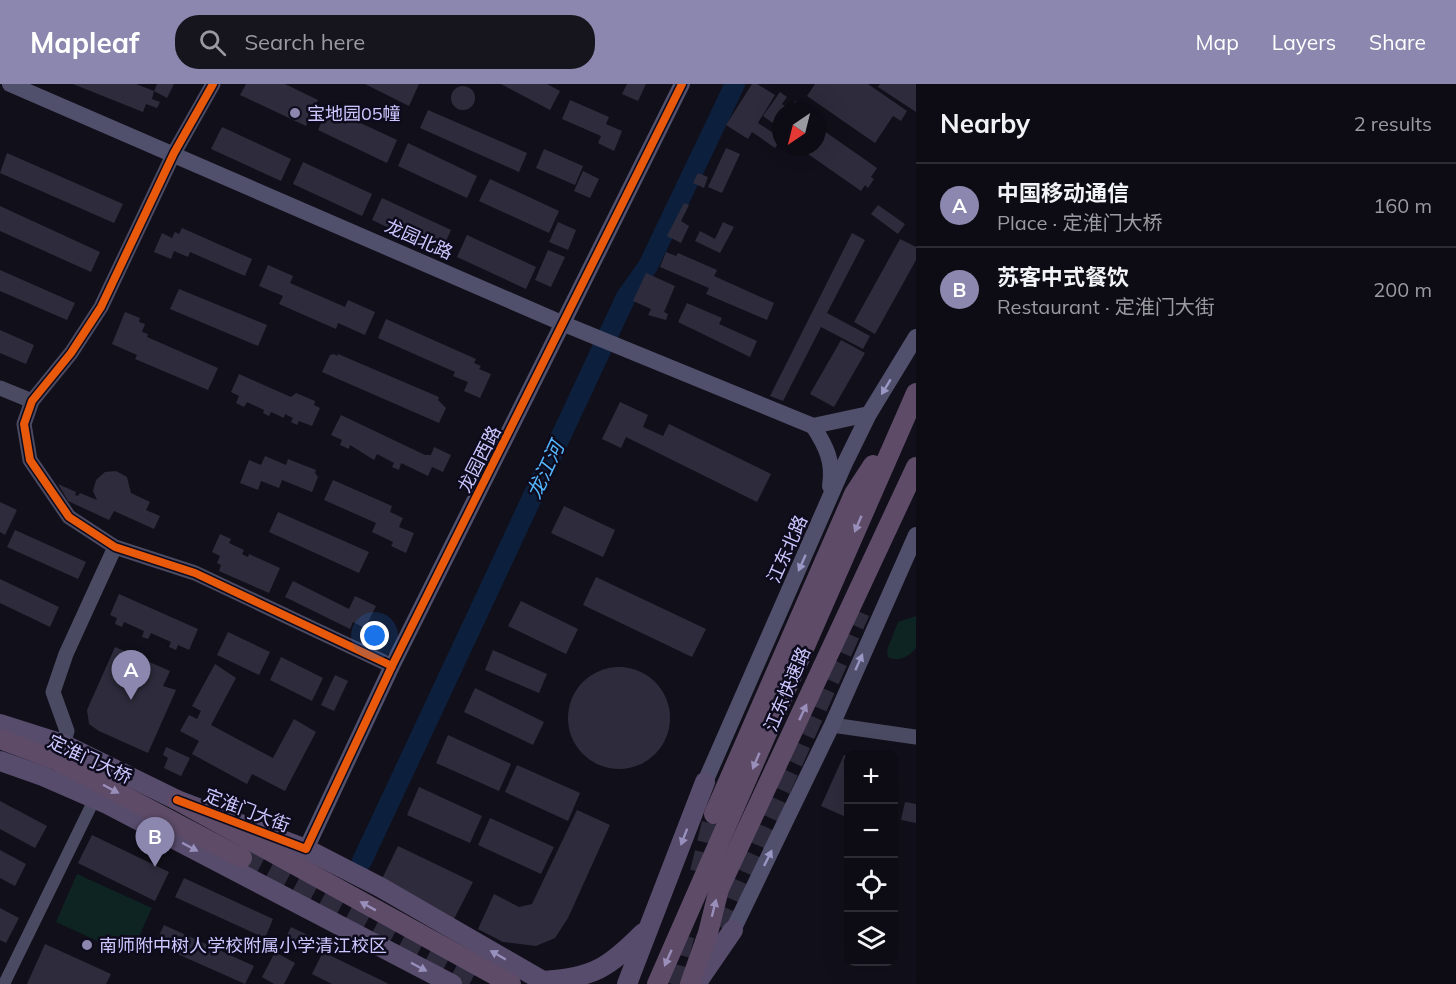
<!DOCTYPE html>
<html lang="en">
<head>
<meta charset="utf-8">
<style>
  body { margin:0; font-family:Mulish,"Noto Sans SC",sans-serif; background:#16141c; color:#f1f3f6 }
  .controls { position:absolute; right:18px; bottom:18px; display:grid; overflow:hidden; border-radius:12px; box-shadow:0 6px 24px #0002 }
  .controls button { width:54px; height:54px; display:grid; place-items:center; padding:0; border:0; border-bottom:2px solid #2d2b33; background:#0d0b13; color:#f1f3f6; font:30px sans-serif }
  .compass { position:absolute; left:772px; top:18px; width:54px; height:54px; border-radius:50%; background:#0d0b13; box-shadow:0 6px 24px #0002; rotate:215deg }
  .you { position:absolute; left:375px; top:552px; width:21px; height:21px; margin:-15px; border:4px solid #fff; border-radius:50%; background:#1a73e8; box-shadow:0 0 0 9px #1a73e833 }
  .badge { display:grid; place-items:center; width:39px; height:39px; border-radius:50%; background:#8b87ae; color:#fff; font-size:20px; font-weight:700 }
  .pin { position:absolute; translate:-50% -50px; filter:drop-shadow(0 2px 3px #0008) }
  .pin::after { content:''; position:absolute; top:32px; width:21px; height:18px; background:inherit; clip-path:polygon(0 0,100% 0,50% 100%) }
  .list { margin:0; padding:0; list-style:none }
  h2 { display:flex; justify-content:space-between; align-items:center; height:78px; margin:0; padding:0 24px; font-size:26px }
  h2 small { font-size:20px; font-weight:400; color:#9a9ba0 }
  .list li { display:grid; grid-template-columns:39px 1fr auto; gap:18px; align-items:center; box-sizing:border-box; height:84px; padding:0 24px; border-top:2px solid #2d2b33 }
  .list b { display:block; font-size:22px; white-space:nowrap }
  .list p { margin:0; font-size:20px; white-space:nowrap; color:#9a9ba0 }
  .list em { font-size:20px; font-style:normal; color:#9a9ba0 }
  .icon { flex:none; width:33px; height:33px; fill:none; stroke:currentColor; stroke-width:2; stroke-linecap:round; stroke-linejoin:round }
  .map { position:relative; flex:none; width:916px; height:900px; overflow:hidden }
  header { display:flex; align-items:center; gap:36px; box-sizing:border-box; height:84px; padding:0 30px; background:#8b87ae; color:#fff }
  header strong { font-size:28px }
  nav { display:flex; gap:33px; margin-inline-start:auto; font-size:21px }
  .search { width:420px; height:54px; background:#16141c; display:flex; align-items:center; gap:15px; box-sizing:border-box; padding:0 21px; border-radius:24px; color:#9a9ba0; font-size:22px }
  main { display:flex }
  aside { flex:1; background:#0d0b13 }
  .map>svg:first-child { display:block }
  .green { fill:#0e2423 }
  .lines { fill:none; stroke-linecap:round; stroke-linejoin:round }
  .river { stroke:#0c203d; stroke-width:20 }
  .building { fill:#2e2c3c }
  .trunk-tunnel { stroke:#2d2b3c; stroke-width:20; stroke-dasharray:20 10; stroke-linecap:butt }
  .minor { stroke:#4a4a62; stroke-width:12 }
  .tertiary { stroke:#4a4a62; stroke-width:15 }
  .secondary { stroke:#50506d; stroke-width:16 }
  .primary { stroke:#584c6c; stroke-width:20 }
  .trunk { stroke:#5d4b68; stroke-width:20 }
  .cycleway-casing { stroke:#0e0b1d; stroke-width:11 }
  .cycleway { stroke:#e8590c; stroke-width:8 }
  .oneway { fill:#9a97c5 }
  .oneway2 { fill:#9a8fbb }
  .oneway3 { fill:#9890bd }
  .poi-dot { fill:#8b87ae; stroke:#0e0b1d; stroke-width:2 }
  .labels { text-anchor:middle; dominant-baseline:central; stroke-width:5; stroke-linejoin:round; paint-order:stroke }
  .poi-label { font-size:18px; fill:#ccc7ff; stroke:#0e0b1d; text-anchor:start }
  .street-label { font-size:18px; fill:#ccc7ff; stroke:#0e0b1d }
  .water-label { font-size:20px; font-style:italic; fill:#55b7ff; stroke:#0e0b1d }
</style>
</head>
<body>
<header>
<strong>Mapleaf</strong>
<div class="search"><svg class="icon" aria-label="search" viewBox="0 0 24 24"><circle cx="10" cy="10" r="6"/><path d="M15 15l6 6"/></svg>Search here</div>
<nav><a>Map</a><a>Layers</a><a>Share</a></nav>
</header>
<main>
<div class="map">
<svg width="916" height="900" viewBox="0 0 916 900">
  <rect width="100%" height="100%" fill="#110f19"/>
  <g class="green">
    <path d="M916,532V564C909,572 899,579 888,573L887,566L898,538Z"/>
    <path d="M77,790L152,824L130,872L56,838Z"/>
  </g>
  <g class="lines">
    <path class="river" d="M362,777L626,213L648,182L735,0"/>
  </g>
  <g class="building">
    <path d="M73,0H136L154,7L152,15L160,18L157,24L146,20L143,28Z"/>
    <path d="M157,0H174L167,14L154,7Z"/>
    <path d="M246,0H285L318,16L306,42L240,11Z"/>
    <path d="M365,0H419L409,22Z"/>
    <path d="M501,0H547L560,7L550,26Z"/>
    <path d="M627,0H646L638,17L622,10Z"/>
    <path d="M752,0H757L775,11L758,39L781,54L775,64L752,48L748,55L726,41Z"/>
    <path d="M815,0H868L907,27L901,37L893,32L875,59L807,12Z"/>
    <path d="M880,0H916V28L878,3Z"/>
    <circle cx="463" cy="14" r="12"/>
    <path d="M780,8L787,13L782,20L789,25L795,17L806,25L781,27V45L763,32Z"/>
    <path d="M570,16L609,33L606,40L622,47L614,67L598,59L601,52L562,35Z"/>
    <path d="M328,24L397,56L387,79L318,46Z"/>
    <path d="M428,26L527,69L519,88L420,44Z"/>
    <path d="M817,42L877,84L871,93L874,95L868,104L865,101L861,107L798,63H817Z"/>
    <path d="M222,43L291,75L281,97L211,65Z"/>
    <path d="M408,59L477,92L467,114L398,82Z"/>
    <path d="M726,64L740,70L722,109L708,103Z"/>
    <path d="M544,65L583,82L575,101L536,84Z"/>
    <path d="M7,69L123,120L114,139L0,89Z"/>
    <path d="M303,78L372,110L362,132L293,100Z"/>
    <path d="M583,87L599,95L590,114L574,107Z"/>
    <path d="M698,89L708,93L704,104L693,99Z"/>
    <path d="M490,95L559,127L549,149L479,117Z"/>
    <path d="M382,114L451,146L441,168L372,136Z"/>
    <path d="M684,119L689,121L681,137L689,142L681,159L667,152Z"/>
    <path d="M878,121L905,140L898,150L871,130Z"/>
    <path d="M0,122L100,168L91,188L0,147Z"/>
    <path d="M558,138L576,146L568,166L549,158Z"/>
    <path d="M723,138L734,143L720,169L695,157L700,147L715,155Z"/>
    <path d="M182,144L252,175L245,192L190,168L188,173L174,167L171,175L154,168L162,149L172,154L175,148L179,150Z"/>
    <path d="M852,149L865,156L827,229L870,252L863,265L821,243L783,317L770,312Z"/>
    <path d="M467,151L536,183L526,205L457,173Z"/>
    <path d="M900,155L916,163V176L875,250L854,238Z"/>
    <path d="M548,166L565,173L551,203L535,196Z"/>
    <path d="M666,168L676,172L678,169L717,186L714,192L774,219L767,236L706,210L709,204L660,183Z"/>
    <path d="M268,181L293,192L290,199L345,223L348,216L375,228L365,251L338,239L336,245L279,220L283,212L259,202Z"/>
    <path d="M0,186L75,219L67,236L0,207Z"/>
    <path d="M646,189L675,202L664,228L668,230L666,236L648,231L651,225L633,217Z"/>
    <path d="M179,205L267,241L258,262L170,225Z"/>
    <path d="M687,219L722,234L719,240L757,257L750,273L678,238Z"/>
    <path d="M125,228L140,234L139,238L145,240L142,248L148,250L147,253L218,284L208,306L135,275L137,271L112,260Z"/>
    <path d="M386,235L476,275L474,279L481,282L479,285L491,290L480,314L464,307L468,298L453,292L455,288L378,254Z"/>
    <path d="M0,246L34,261L26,280L0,269Z"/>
    <path d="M841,256L865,269L834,323L810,310Z"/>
    <path d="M334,270L337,272L338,270L439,313L438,316L446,324L439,339L322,288L330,271Z"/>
    <path d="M239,290L291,313L296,309L315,317L314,321L320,324L312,342L299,337L297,341L291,338L293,334L285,330L284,334L271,328L269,332L263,329L264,326L247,318L244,323L236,319L239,312L231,308Z"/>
    <path d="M620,318L648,331L643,343L663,352L669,340L771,390L757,418L626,353L621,364L602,355Z"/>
    <path d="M341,331L425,371H431L434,363L451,371L443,388L432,383L428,392L401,379L399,386L392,383L394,379L377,370L374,376L350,361L349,365L340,361L342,356L331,351Z"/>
    <path d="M265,372L286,381L288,375L316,386L315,389L318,393L312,408L282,396L279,404L261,397L258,406L240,399L249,376L261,381Z"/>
    <path d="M116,387L127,393L131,409L150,418L146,426L160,432L154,445L114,427L109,436L68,417L58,400L76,408L75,411L78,412L80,409L97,416L93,407L96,396L105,388Z"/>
    <path d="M333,396L392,422L390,428L403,434L399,443L414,449L406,469L391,462L393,458L372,448L376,439L324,416Z"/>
    <path d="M0,418L17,426L5,451L0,448Z"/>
    <path d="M564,422L615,446L603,473L551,449Z"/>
    <path d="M278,428L369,468L359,489L269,448Z"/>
    <path d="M15,446L86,478L78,495L7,463Z"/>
    <path d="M220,450L231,455L229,459L244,466L242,470L248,473L249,470L280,484L269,509L219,487L221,481L217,479L220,472L212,468Z"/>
    <path d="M596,493L706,545L692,573L583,521Z"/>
    <path d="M0,495L59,523L50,543L0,519Z"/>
    <path d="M293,497L349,525L355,512L376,522L365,544L353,538L350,545L285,513Z"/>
    <path d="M119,510L198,545L189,566L178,561L176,566L169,563L171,558L151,549L148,555L142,553L144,547L124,538L122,543L115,540L117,534L110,531Z"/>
    <path d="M521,517L578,545L566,570L508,542Z"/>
    <path d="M228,548L270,568L259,591L217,571Z"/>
    <path d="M115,563L170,587L163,602L176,606L148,669L99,647L89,640L87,626Z"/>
    <path d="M493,566L547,590L539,609L485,586Z"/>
    <path d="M281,573L323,594L312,617L270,596Z"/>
    <path d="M215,580L236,594L211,641L273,674L294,635L316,648L285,707L252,690L247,700L192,670L199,657L180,647L189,631L197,635L201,627L192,622Z"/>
    <circle cx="619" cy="634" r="51"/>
    <path d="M335,591L348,597L334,627L321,621Z"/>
    <path d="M475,604L544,638L533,661L464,628Z"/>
    <path d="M448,651L511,680L499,707L436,679Z"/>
    <path d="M166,663L190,674L181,692L164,684L168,674L163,671Z"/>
    <path d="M844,671L848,673L846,733L821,722Z"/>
    <path d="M517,681L580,709L568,737L505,708Z"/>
    <path d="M419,703L482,732L470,759L407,731Z"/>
    <path d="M0,717L47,742L35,764L0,745Z"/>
    <path d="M905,718L916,720V739L901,736Z"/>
    <path d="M577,726L610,741L568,834L555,854L536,862L503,858L478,845L494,810L519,823L532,820Z"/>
    <path d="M490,734L554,763L541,790L478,761Z"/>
    <path d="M92,751L169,788L155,817L78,779Z"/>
    <path d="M398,762L473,798L454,835L380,799Z"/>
    <path d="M0,766L26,780L15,802L0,794Z"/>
    <path d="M184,794L273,835L265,854L175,813Z"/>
    <path d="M0,824L19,834L6,859L0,856Z"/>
    <path d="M164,841L254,882L245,900L155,860Z"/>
    <path d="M291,843L312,853L307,863L286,853Z"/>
    <path d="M45,860L111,890L106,900H27Z"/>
    <path d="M275,868L295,879L284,900H274L262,893Z"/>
    <path d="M323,868L389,900H332L312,890Z"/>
  </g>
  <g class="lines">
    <g class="trunk-tunnel">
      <path d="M242,774L479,900"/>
      <path d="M700,788L714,730"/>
      <path d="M707,870L860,528"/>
      <path d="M672,900L685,849"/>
    </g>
    <path class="minor" d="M4,900L95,714"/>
    <g class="tertiary">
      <path d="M213,0L174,69L101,223L71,269L32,317L24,340L30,376L69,433L115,463L195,489L392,582"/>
      <path d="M0,304L32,317"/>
      <path d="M832,641L916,653"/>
      <path d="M63,660L67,647L53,608L66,570L115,463"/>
    </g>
    <g class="secondary">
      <path d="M10,0L564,240L813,342"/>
      <path d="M813,342C826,362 834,378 830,402"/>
      <path d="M813,342L869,330"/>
      <path d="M705,698L844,381L869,330L916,253"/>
      <path d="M306,765L392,582L682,0"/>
      <path d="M733,846L832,641L916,451"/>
    </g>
    <g class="primary">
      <path d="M0,640L63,660L177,716L306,765L380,803L548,900"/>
      <path d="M0,677L43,692L105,719L452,900"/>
      <path d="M543,897C593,894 608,884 643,849"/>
      <path d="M627,900L705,698"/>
      <path d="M696,900L733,846"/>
    </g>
    <g class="trunk">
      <path d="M0,655L56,676L242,774"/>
      <path d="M177,716L511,900"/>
      <path d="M714,730L854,410L873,381"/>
      <path d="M657,900L916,309"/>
      <path d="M690,900L708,849L719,805L916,383"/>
    </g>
    <defs>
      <g id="cycleway">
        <path d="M213,0L174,69L101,223L71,269L32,317L24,340L30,376L69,433L115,463L195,489L392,582"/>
        <path d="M177,716L306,765L392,582L682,0"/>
      </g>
    </defs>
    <use href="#cycleway" class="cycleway-casing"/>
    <use href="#cycleway" class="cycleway"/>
  </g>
  <defs><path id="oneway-solid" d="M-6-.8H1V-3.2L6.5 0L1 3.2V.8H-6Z" transform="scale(1.5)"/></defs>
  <g class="oneway">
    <use href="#oneway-solid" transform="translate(886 303) rotate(121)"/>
    <use href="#oneway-solid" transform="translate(802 479) rotate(114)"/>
    <use href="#oneway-solid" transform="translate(859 578) rotate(-66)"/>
    <use href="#oneway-solid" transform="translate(768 774) rotate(-64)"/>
  </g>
  <g class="oneway2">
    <use href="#oneway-solid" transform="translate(858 440) rotate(113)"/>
    <use href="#oneway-solid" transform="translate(803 628) rotate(-65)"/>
    <use href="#oneway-solid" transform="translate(756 677) rotate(113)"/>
    <use href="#oneway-solid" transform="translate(111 705) rotate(28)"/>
    <use href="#oneway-solid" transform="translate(368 822) rotate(-151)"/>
    <use href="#oneway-solid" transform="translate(714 824) rotate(-76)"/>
    <use href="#oneway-solid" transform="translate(668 874) rotate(114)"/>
  </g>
  <g class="oneway3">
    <use href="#oneway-solid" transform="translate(684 753) rotate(111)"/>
    <use href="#oneway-solid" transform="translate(190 763) rotate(28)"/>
    <use href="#oneway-solid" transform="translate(498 871) rotate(-150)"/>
    <use href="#oneway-solid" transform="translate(419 883) rotate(28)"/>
  </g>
  <g class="poi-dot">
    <circle cx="295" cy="29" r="6"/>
    <circle cx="87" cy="861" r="6"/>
  </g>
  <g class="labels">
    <g class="poi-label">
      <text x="307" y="29">宝地园05幢</text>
      <text x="99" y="861">南师附中树人学校附属小学清江校区</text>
    </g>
    <g class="street-label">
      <text transform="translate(419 155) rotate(24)">龙园北路</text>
      <text transform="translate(479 375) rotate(-63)">龙园西路</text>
      <text transform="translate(787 465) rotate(-66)">江东北路</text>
      <text transform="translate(787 605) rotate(-67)">江东快速路</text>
      <text transform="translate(90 675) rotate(25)">定淮门大桥</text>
      <text transform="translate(247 726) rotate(21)">定淮门大街</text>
    </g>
    <g class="water-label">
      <text transform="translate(545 386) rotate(-65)">龙江河</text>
    </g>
  </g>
</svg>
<div class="controls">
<button>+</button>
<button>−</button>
<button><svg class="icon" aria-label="locate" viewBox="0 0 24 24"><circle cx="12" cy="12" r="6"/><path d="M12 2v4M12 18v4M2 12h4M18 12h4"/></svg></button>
<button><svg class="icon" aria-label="layers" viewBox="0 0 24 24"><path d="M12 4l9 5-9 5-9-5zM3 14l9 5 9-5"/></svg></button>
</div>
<svg class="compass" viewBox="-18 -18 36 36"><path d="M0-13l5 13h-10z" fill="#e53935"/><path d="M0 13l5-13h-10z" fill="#9a9ba0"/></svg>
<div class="you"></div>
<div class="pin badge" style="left:131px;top:616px">A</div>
<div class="pin badge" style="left:155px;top:783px">B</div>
</div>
<aside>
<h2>Nearby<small>2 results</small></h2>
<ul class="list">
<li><span class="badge">A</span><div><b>中国移动通信</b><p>Place · 定淮门大桥</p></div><em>160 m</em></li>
<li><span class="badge">B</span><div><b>苏客中式餐饮</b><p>Restaurant · 定淮门大街</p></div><em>200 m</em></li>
</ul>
</aside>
</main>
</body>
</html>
